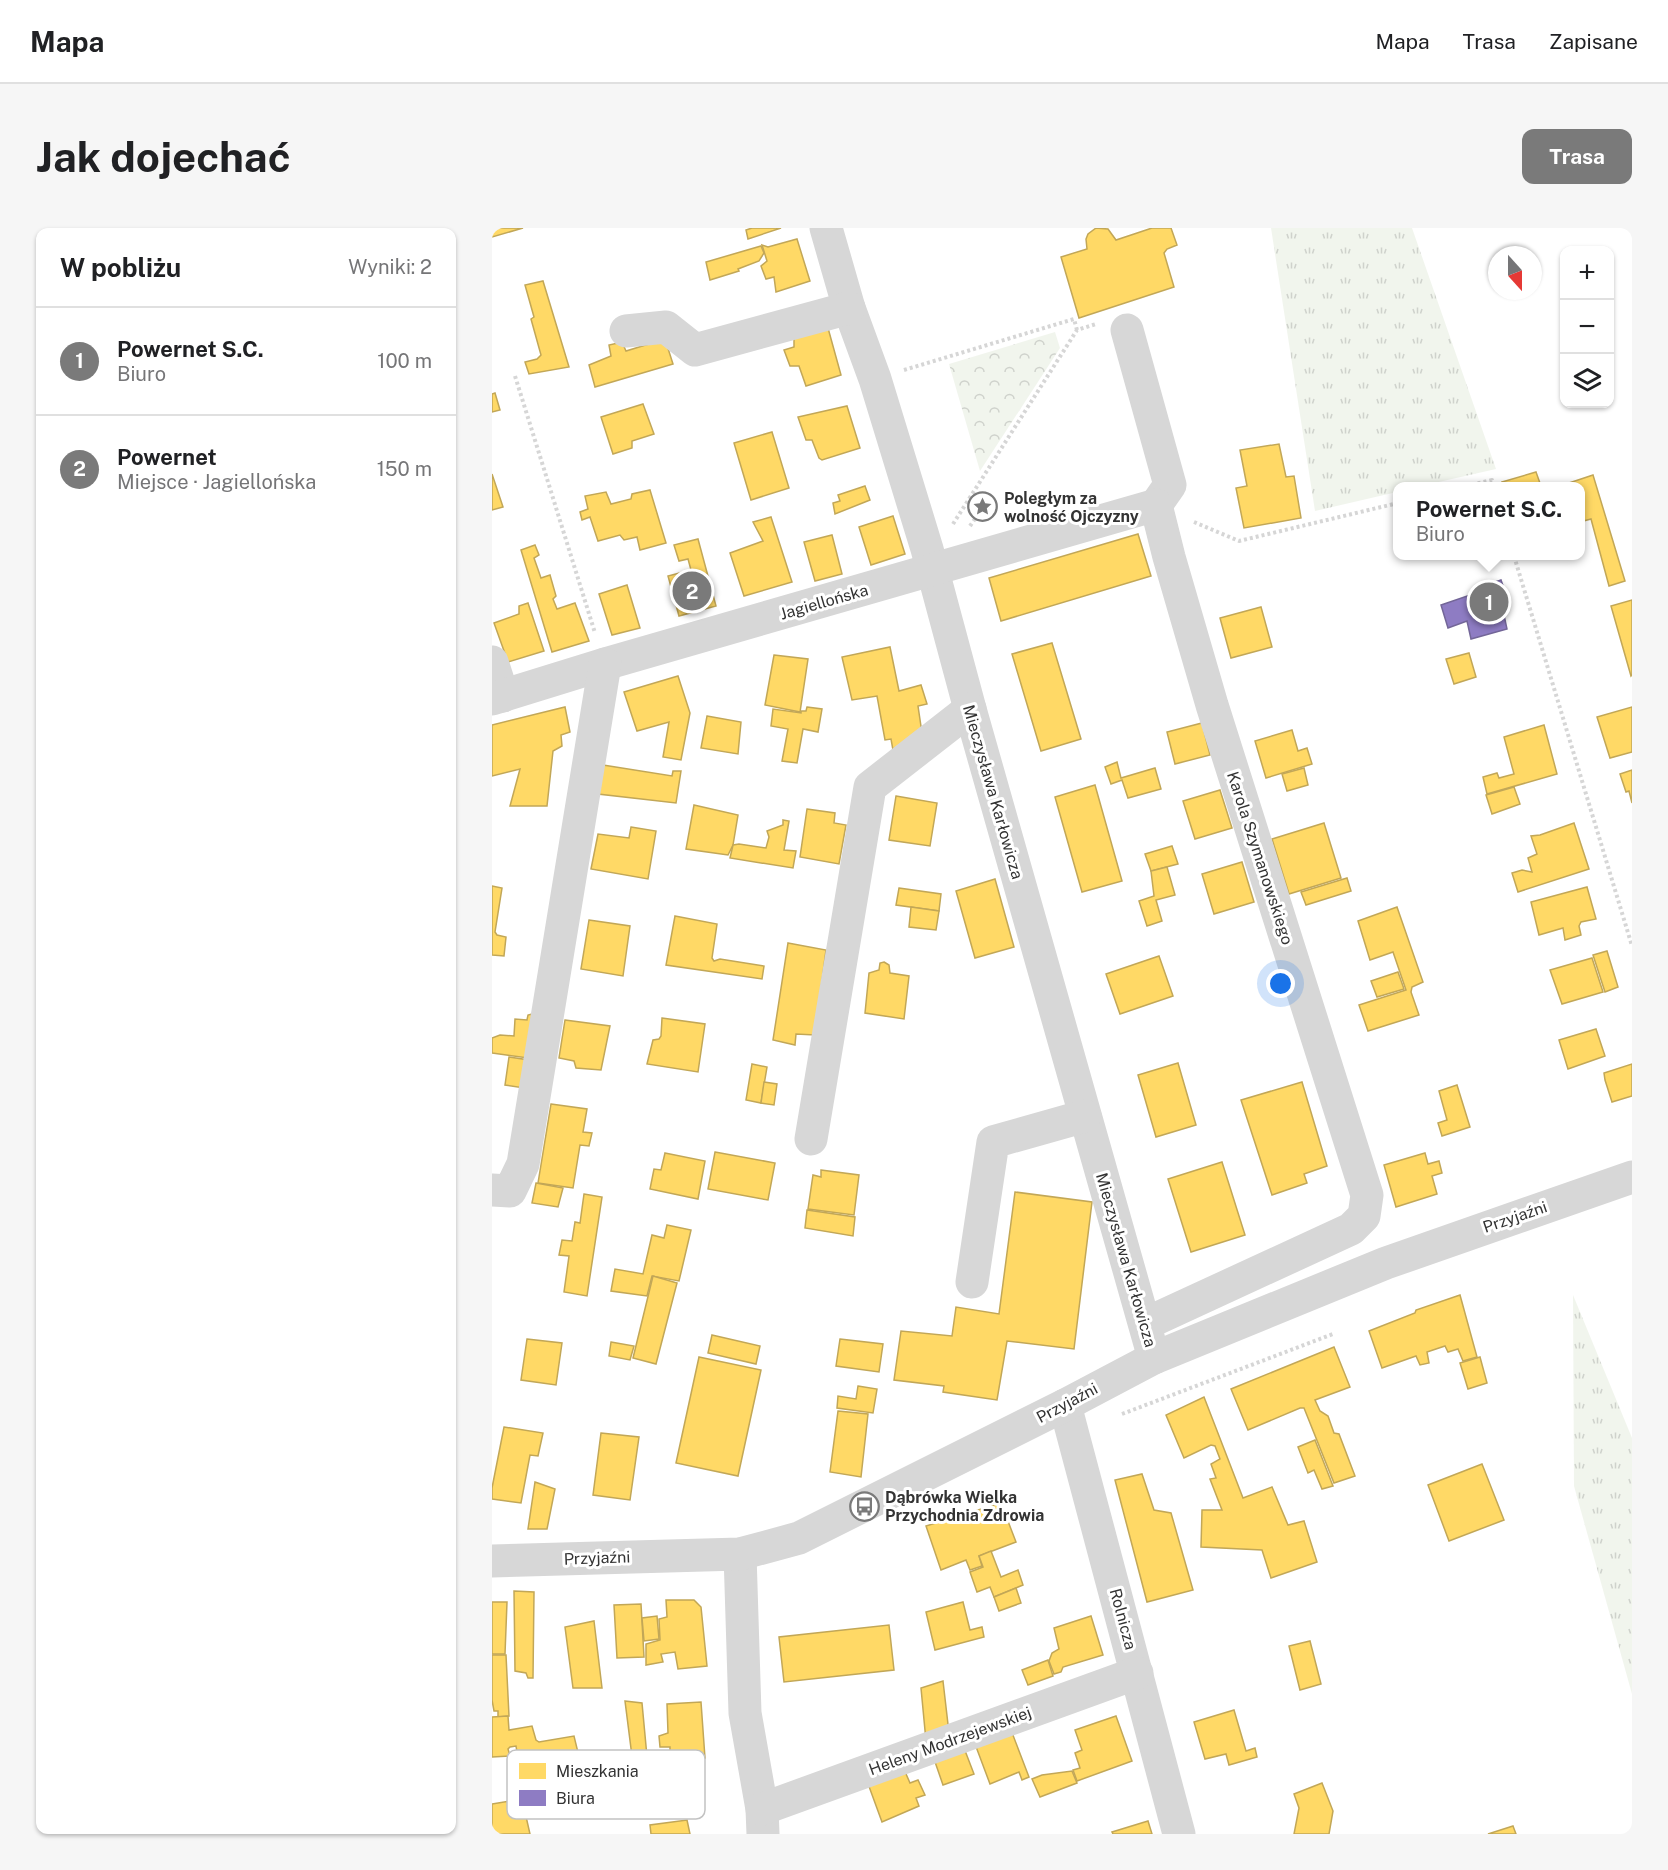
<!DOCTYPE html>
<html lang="pl">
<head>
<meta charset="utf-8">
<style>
  body { margin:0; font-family:"Public Sans",sans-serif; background:#f6f6f6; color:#202124 }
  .controls { position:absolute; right:18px; top:18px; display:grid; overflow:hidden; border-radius:12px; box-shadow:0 2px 4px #0004 }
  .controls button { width:54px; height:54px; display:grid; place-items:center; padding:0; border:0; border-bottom:2px solid #e0e0e0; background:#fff; color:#202124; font:30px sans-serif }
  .compass { position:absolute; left:996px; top:18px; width:54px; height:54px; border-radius:50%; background:#fff; box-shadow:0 2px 4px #0004; rotate:159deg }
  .you { position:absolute; left:789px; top:756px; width:21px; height:21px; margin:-15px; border:4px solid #fff; border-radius:50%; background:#1a73e8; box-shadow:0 0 0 9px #1a73e833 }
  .badge { display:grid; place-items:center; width:39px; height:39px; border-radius:50%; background:#7a7a7a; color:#fff; font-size:20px; font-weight:700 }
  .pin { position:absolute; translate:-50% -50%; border:3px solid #fff; box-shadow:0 2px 6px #0006 }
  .popup { position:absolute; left:901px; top:254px; width:192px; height:78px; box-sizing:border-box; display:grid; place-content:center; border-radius:12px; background:#fff; filter:drop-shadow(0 2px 4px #0005); font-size:20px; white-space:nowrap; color:#757577 }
  .popup b { font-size:22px; color:#202124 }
  .popup::after { content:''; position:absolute; left:50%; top:100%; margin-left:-12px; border:12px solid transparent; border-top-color:#fff }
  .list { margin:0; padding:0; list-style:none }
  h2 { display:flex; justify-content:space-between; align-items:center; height:78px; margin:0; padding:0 24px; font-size:26px }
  h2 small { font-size:20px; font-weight:400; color:#757577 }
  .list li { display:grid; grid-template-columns:39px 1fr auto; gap:18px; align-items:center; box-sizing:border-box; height:108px; padding:0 24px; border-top:2px solid #e0e0e0 }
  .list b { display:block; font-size:22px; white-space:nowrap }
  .list p { margin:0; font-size:20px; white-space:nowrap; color:#757577 }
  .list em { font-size:20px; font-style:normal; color:#757577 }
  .icon { flex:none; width:33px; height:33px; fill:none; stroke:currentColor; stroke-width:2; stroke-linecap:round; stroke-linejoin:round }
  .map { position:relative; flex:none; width:1140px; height:1606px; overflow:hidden; border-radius:12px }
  header { display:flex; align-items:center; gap:36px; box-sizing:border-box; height:84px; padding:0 30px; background:#fff; border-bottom:2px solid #e0e0e0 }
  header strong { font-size:28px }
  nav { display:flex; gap:33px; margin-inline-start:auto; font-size:21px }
  .intro { display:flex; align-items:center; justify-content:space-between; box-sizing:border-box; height:144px; padding:0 36px }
  h1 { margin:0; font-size:42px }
  .button { padding:15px 27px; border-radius:12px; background:#7a7a7a; color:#fff; font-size:21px; font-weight:700 }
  main { display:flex; gap:36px; padding:0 36px }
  aside { flex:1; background:#fff; border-radius:12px; box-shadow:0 2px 4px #0004 }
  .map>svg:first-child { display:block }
  .grass { fill:url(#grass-tufts) }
  .forest { fill:url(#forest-crowns) }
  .homes { fill:#ffd966; stroke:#c2a757; stroke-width:1.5 }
  .offices { fill:#8e7cc3; stroke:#736698; stroke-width:1.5 }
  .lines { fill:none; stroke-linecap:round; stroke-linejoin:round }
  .path { stroke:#d6d6d6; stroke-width:4; stroke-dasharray:3 3; stroke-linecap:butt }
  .minor { stroke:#d7d7d7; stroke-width:33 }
  .labels { text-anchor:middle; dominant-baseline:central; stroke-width:6; stroke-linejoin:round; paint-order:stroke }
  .poi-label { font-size:16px; font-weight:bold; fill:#333; stroke:#fff; text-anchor:start }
  .street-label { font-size:16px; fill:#333; stroke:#fff }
  .key { fill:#fff; stroke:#c2c2c2; stroke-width:1.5 }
  .key-label { font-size:16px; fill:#333 }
</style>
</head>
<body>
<header>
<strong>Mapa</strong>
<nav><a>Mapa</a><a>Trasa</a><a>Zapisane</a></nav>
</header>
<div class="intro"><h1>Jak dojechać</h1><a class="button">Trasa</a></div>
<main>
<aside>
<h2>W pobliżu<small>Wyniki: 2</small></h2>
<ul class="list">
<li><span class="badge">1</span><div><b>Powernet S.C.</b><p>Biuro</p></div><em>100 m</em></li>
<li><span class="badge">2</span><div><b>Powernet</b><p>Miejsce · Jagiellońska</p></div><em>150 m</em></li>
</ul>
</aside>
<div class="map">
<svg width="1140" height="1606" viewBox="0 0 1140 1606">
  <defs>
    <pattern id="grass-tufts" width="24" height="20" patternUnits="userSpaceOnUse" patternTransform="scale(1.5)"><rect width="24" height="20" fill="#f1f5ed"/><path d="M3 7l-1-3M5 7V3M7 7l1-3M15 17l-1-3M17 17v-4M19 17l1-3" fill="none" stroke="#cfd2cc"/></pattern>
    <pattern id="forest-crowns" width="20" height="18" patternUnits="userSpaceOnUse" patternTransform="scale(1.5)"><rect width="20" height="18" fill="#f1f5ed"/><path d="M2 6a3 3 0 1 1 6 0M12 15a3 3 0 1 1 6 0" fill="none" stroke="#cfd2cc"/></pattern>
  </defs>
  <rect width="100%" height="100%" fill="#fff"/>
  <g class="grass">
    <path d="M779,0H920L1004,241L929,258H906L905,264L823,283Z"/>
    <path d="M1081,1067L1140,1210V1466L1082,1258Z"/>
  </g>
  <path class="forest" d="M563,104L568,120L488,243L457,136Z"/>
  <g class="homes">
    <path d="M0,0H31L0,9Z"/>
    <path d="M260,0H289L256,11L254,2Z"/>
    <path d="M604,0L616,1L624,12L660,0H679L685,17L675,21L672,25L682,59L587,90L569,29L595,21L594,11L596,6Z"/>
    <path d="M305,11L318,53L284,64L282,49L274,51L269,38L275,33L270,17L276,19Z"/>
    <path d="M269,18L272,25L267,33L246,41L247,43L218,52L214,34Z"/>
    <path d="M51,53L77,139L37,146L33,134L45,131L49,127L39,91L42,89L33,57Z"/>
    <path d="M336,100L349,147L314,158L307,138H298L292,122L302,119V110Z"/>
    <path d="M173,111L181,136L103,159L97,137L119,128L117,117L130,114L134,123Z"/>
    <path d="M3,165L8,182L0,184V166Z"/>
    <path d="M151,176L162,206L140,213V220L121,226L109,189Z"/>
    <path d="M355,178L368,220L330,232L327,230L320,212H314L306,189Z"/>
    <path d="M280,204L297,260L259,272L242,215Z"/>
    <path d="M787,216L794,249L802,248L809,290L752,300L744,260L755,258L748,222Z"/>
    <path d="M1044,244L1049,258H1012L1010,254Z"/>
    <path d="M0,246L11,279L0,282Z"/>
    <path d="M1101,247L1133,353L1117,358L1099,291L1088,294V258H1068Z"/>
    <path d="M373,258L378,272L343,286L341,275L348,273L346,267Z"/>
    <path d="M158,262L174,315L148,322L145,309L132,312L128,307L106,313L98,289L90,292L88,284L96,281L93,268L114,264L119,276L139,271L140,266Z"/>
    <path d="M401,288L413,326L379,337L367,299Z"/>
    <path d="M279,289L300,354L252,368L238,325L271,313L261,294Z"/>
    <path d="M646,306L659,348L509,393L497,350Z"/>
    <path d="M340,307L350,346L323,353L312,314Z"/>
    <path d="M206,311L224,378L187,388L176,348L199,342L196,331L187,333L182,317Z"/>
    <path d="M43,317L47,327L42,330L49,350L58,347L64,368L61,371L65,381L83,375L97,413L60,424L29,322Z"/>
    <path d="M135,357L148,400L120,407L107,366Z"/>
    <path d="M1140,372V447L1139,448L1119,378Z"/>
    <path d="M36,375L52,423L16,434L2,395L27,386V378Z"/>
    <path d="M769,379L780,419L739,430L728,390Z"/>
    <path d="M560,415L589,511L549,523L520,426Z"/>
    <path d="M398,419L407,463L429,457L435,476L426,478L430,505L401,522L399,511L393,512L385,468L360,472L350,429Z"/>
    <path d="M977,425L984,449L962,456L954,431Z"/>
    <path d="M282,427L316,431L308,484L273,477Z"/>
    <path d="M186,448L198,485L189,532L171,529L177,494L145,503L132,464Z"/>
    <path d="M73,479L78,504L69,507L70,518L61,523L55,578H18L28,541L0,548V497Z"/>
    <path d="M315,479L330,481L326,504L311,501L305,535L290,533L296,501L279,498L281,481L309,485V483H314Z"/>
    <path d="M1140,479V524L1118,530L1105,489Z"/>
    <path d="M215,488L249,494L246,526L209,520Z"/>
    <path d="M710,495L718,527L683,536L675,504Z"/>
    <path d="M1052,497L1065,546L995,566L991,549L1005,545L1007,550L1022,546L1012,509Z"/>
    <path d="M800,502L806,523L815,520L820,536L774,550L763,513Z"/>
    <path d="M625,534L629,550L663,540L669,561L636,570L630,552L619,556L613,539Z"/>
    <path d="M111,537L180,548L181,543H189L184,575L106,566Z"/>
    <path d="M812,540L816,557L795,563L790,546Z"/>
    <path d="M1140,542V575L1137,563L1134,564L1128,546Z"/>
    <path d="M603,557L630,653L590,664L563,569Z"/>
    <path d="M1022,559L1028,576L1000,586L994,567Z"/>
    <path d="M728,562L740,600L703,611L691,573Z"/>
    <path d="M404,568L445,575L438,618L397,612Z"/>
    <path d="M202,577L246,587L241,617L236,627L194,621Z"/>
    <path d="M315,581L343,585L342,595L354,597L347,636L308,629Z"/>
    <path d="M291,592L297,593L292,622L304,623L301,640L238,630L241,617L247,616L274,620L277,609L275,603L291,597Z"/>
    <path d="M832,595L849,650L797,666L780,611Z"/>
    <path d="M1082,595L1097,641L1026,664L1020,645L1030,642L1040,644L1036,630L1045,626L1039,608L1048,607Z"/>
    <path d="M139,599L164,603L156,651L99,641L106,606L137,610Z"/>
    <path d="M680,618L686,636L659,643L653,626Z"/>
    <path d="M750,634L762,674L722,686L710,646Z"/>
    <path d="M675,639L683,667L664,672L670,693L655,698L647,673L662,668L659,643Z"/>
    <path d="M855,650L859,663L814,677L809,664Z"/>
    <path d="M503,651L522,719L483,730L464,663Z"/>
    <path d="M0,658L10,660L3,704L5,707L14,709L12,728L0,727Z"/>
    <path d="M1095,659L1104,691L1089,694L1087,698L1089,707L1073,712L1071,700L1047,707L1039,674Z"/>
    <path d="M407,660L449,666L447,683L404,677Z"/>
    <path d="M419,679L447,683L444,702L417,699Z"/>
    <path d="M905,679L931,754L920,759L919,764L927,787L876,803L867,777L914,762L901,724L878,732L866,693Z"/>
    <path d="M183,688L225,696L220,730L222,733L228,731L272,738L270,751L174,737Z"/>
    <path d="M97,692L138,698L131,748L89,741Z"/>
    <path d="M296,715L334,722L323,807L304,806L303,817L281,812Z"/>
    <path d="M1115,723L1126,759L1113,764L1101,727Z"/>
    <path d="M667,728L681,768L628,786L614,746Z"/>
    <path d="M1100,730L1111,764L1070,776L1058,742Z"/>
    <path d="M392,734L397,737L398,745L417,748L412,791L373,785L377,745L387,742L388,735Z"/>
    <path d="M906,744L912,761L885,769L879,753Z"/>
    <path d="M40,786L36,830L0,825V810L8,807L22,808L23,791L35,792L36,787Z"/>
    <path d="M170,790L213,796L206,844L155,836L161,812L167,811L169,808Z"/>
    <path d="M73,792L118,798L109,842L84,840L82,833L67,830Z"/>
    <path d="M1104,801L1113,828L1076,841L1067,812Z"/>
    <path d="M17,829L37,832L32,860L13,857Z"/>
    <path d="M686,835L704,897L664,909L646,847Z"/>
    <path d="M260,836L275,839L269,875L254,872Z"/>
    <path d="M1140,836V868L1120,874L1113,852L1112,845Z"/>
    <path d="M272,854L285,856L282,877L269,875Z"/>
    <path d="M810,854L835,938L812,946L815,955L780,967L749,872Z"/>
    <path d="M965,857L978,899L950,908L946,895L955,892L947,863Z"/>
    <path d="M59,876L95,881L91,904L100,905L97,918L88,917L81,960L46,955Z"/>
    <path d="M223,924L283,935L276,972L216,961Z"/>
    <path d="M173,925L213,933L206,971L158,961L162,941L169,942Z"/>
    <path d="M933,925L936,936L947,933L950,945L940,948L945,966L904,979L892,937Z"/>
    <path d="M730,934L753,1007L699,1024L676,951Z"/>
    <path d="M329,942L367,947L362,987L316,981L321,947L329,949Z"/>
    <path d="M44,955L71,960L66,979L40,975Z"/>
    <path d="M523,964L600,974L582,1121L515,1113L505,1172L451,1164L452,1158L402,1152L409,1103L460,1108L464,1079L507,1086Z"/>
    <path d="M92,966L110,969L95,1068L72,1064L77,1028L67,1027L70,1012L80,1013L83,994L88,995Z"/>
    <path d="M315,982L363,989L361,1008L313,1000Z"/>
    <path d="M175,997L199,1002L187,1053L160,1048L155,1068L119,1063L123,1041L151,1046L160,1007L172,1010Z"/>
    <path d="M161,1048L185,1055L164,1136L141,1130Z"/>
    <path d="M968,1067L985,1129L971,1133L966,1121L956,1124L953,1118L935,1124L937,1135L928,1137L924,1128L890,1140L877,1103L923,1085L924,1082Z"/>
    <path d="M220,1107L268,1118L264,1136L216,1125Z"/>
    <path d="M35,1111L70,1115L64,1157L29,1152Z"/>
    <path d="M348,1111L391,1116L387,1144L344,1138Z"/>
    <path d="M119,1114L142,1118L138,1132L117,1128Z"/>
    <path d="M842,1119L858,1159L823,1172L828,1183L836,1188L842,1205L847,1206L863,1248L842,1255L812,1180H808L756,1202L739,1161Z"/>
    <path d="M207,1129L269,1142L246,1248L184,1235Z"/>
    <path d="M988,1129L995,1155L976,1161L968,1135Z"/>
    <path d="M366,1158L385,1161L381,1185L345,1180L346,1168L364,1171Z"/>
    <path d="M712,1169L751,1270L780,1259L796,1297L812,1293L825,1334L779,1350L770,1322L709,1319L710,1282H730L718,1251L724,1250L719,1236L728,1231L723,1218L719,1217L692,1230L674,1187Z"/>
    <path d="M346,1183L376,1186L369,1249L338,1244Z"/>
    <path d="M12,1199L51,1205L46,1228L38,1227L29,1275L0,1271V1260Z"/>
    <path d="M109,1205L147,1209L138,1272L101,1267Z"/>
    <path d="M823,1212L841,1258L830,1261L822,1242L816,1245L806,1219Z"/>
    <path d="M990,1236L1012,1292L957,1313L936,1257Z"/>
    <path d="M650,1246L662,1282L679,1285L701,1362L655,1374L623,1252Z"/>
    <path d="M43,1254L63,1261L55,1301H36Z"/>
    <path d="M509,1275L524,1314L487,1328L490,1338L478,1342L474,1332L449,1342L434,1298Z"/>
    <path d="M499,1323L509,1349L526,1342L531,1357L502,1369L498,1359L485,1364L478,1344L491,1339L487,1328Z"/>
    <path d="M524,1360L529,1375L507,1383L502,1369Z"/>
    <path d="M22,1363L42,1364L41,1450H36L34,1445L23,1443Z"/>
    <path d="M174,1372H202L209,1379L215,1438L186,1441L183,1424L169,1426L171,1434L154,1437V1416L168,1412L167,1391L175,1389Z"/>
    <path d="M0,1374H15L13,1426H0Z"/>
    <path d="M471,1374L478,1402L490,1399L492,1409L443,1422L434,1384Z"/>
    <path d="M149,1376L152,1429L125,1430L122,1377Z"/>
    <path d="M165,1388L167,1411L152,1413L150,1390Z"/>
    <path d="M599,1388L611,1427L571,1439L569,1444L562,1446L557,1433L560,1425L567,1421L562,1400Z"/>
    <path d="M102,1393L110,1460H81L73,1399Z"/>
    <path d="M397,1397L402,1442L292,1454L287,1409Z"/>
    <path d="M818,1413L829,1456L808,1462L797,1418Z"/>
    <path d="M0,1427H14L17,1488L6,1489V1483H2L0,1472Z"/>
    <path d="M556,1432L561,1448L536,1457L530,1442Z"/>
    <path d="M451,1453L457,1505L434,1513L429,1460Z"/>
    <path d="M133,1473L150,1475L157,1550L143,1552Z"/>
    <path d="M209,1474L213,1530L178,1533V1519H168L167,1508L176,1505L175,1476Z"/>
    <path d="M742,1482L754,1523L763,1520L765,1529L737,1537L734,1526L713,1531L702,1494Z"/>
    <path d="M16,1488L17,1502L40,1498L44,1512L47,1514L82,1508L90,1541L30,1552L24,1518L18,1519L16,1521L18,1528L0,1529V1489Z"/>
    <path d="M624,1488L640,1533L585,1553L581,1542L588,1540L583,1525L590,1522L583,1502Z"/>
    <path d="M519,1502L537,1549L530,1552L527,1544L498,1556L483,1516Z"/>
    <path d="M472,1520L482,1546L451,1557L442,1531Z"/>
    <path d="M411,1539L418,1555L426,1552L433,1567L424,1570L427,1578L390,1594L375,1553Z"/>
    <path d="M580,1543L585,1555L548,1569L540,1551L550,1547Z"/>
    <path d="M159,1551L162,1559L201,1555L204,1579L153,1590L147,1553Z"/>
    <path d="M830,1555L841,1583L837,1606H802L807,1580L802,1566Z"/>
    <path d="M30,1571L38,1606H0V1576Z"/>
    <path d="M195,1592L198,1606H159L158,1597Z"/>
    <path d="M656,1593L660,1606H621L620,1604Z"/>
    <path d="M1021,1598L1024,1606H996Z"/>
  </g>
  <path class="offices" d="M1009,352L1017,375L1010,378L1015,401L979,411L975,393L956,400L949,377L993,362L994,357Z"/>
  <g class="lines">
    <g class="path">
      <path d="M412,142L582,91L585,102"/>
      <path d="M23,148L103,405"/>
      <path d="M974,258L1000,252L1002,258"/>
      <path d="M702,294L747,313L906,275"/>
      <path d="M461,296L585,102L604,96"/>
      <path d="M478,298L491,279"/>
      <path d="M1022,328L1140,718"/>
      <path d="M630,1186L841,1106"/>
    </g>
    <g class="minor">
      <path d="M334,0L357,80L383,151L435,321L478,481L662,1130"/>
      <path d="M635,102L678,257L664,277"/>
      <path d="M134,103L174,99L203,122L357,80"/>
      <path d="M0,434L11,468"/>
      <path d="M0,471L113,436L664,277"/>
      <path d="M319,911L378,559L478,481"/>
      <path d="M0,962L18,963L31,936L113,436"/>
      <path d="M480,1054L501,914L593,888"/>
      <path d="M653,1096L859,1001L872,988L875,967L720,477L677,329L664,277"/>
      <path d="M573,1177L687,1606"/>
      <path d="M248,1326L253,1485L270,1581L271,1606"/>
      <path d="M0,1333L248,1326L307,1310L573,1177L662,1130L894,1035L1140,949"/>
      <path d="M270,1581L645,1445"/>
    </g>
  </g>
  <defs>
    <symbol id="sight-ring" viewBox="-11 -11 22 22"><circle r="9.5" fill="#fff" stroke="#7a7a7a" stroke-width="1.5"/><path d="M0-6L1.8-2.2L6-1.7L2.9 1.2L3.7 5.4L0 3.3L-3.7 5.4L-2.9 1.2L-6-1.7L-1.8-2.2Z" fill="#7a7a7a"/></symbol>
    <symbol id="bus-ring" viewBox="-11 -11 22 22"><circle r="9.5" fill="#fff" stroke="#7a7a7a" stroke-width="1.5"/><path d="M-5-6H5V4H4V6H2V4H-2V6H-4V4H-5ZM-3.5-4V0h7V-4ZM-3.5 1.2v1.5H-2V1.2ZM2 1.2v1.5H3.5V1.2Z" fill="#7a7a7a"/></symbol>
  </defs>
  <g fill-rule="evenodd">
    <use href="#sight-ring" x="474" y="262" width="33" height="33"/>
    <use href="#bus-ring" x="356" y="1262" width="33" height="33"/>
  </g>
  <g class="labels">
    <g class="poi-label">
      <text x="512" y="270">Poległym za<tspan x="512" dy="18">wolność Ojczyzny</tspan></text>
      <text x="393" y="1269">Dąbrówka Wielka<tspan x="393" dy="18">Przychodnia Zdrowia</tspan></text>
    </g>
    <g class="street-label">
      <text transform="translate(332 374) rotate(-16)">Jagiellońska</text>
      <text transform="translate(501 564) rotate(74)">Mieczysława Karłowicza</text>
      <text transform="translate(768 630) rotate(72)">Karola Szymanowskiego</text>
      <text transform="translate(1023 989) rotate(-19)">Przyjaźni</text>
      <text transform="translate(634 1032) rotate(74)">Mieczysława Karłowicza</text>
      <text transform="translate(575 1175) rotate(-28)">Przyjaźni</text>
      <text transform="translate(105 1330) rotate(-2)">Przyjaźni</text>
      <text transform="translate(631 1391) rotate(75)">Rolnicza</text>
      <text transform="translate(458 1513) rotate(-20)">Heleny Modrzejewskiej</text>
    </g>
  </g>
  <rect x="15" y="1522" width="198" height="69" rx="9" class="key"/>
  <rect x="27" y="1535" width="27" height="16" fill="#ffd966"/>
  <rect x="27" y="1562" width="27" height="16" fill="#8e7cc3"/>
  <g class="key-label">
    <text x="64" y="1549">Mieszkania</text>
    <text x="64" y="1576">Biura</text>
  </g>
</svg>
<div class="controls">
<button>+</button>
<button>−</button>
<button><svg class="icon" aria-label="layers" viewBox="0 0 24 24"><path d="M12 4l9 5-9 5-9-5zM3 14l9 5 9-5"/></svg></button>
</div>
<svg class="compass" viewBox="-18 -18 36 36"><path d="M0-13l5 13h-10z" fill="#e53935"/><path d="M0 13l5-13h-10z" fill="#757577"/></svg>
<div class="you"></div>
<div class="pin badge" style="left:997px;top:374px">1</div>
<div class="popup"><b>Powernet S.C.</b>Biuro</div>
<div class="pin badge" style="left:200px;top:363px">2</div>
</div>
</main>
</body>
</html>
